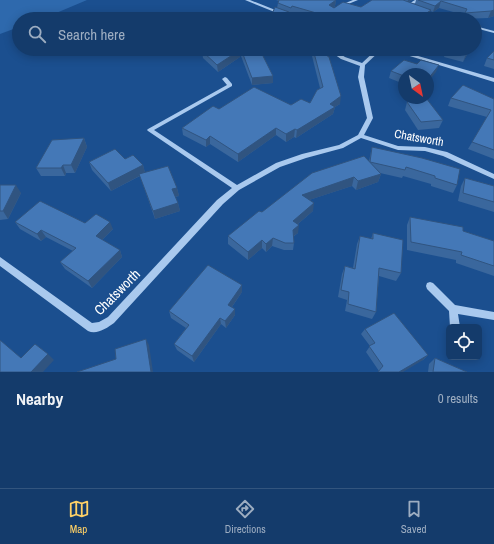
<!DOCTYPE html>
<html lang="en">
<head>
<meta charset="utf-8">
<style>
  body { margin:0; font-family:"Archivo Narrow",sans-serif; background:#1d4271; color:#f1f3f6 }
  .controls { position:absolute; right:12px; bottom:12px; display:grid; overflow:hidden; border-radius:6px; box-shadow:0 2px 10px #0003 }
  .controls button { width:36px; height:36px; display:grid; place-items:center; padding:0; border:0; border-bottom:1px solid #33557e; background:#143b6b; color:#f1f3f6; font:20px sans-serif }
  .compass { position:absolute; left:398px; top:68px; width:36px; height:36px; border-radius:50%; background:#143b6b; box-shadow:0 2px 10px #0003; rotate:147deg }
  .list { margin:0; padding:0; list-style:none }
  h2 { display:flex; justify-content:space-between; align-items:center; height:52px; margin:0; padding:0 16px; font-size:17px }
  h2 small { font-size:13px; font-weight:400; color:#9dadc1 }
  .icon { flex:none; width:22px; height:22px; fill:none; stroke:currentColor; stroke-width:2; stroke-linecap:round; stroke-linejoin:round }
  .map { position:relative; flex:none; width:494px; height:372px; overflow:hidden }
  .search { position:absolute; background:#143b6b; box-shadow:0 2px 10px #0003; left:12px; right:12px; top:12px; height:44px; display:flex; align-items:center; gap:10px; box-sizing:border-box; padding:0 14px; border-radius:22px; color:#9dadc1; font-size:15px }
  .sheet { height:116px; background:#143b6b }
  nav { display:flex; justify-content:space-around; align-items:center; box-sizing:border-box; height:56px; border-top:1px solid #33557e; background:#143b6b; font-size:11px; color:#9dadc1 }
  nav a { display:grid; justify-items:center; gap:2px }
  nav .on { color:#ffd166 }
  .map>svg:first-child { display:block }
  .green { fill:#2e69ad }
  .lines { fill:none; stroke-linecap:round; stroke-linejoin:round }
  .minor { fill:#a9c9ee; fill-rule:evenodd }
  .wall { fill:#3a679d }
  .shaded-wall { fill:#305480 }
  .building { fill:#4478b7; stroke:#305480 }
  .labels { text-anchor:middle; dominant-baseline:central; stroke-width:3; stroke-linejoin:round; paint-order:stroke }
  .street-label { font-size:12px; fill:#fff; stroke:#1b4f8f }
  .near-street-label { font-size:14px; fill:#fff; stroke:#1b4f8f }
</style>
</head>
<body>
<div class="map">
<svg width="494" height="372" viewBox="0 0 494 372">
  <rect width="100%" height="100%" fill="#1b4f8f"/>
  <path class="green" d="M0,0H87L42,19H19V27L0,34Z"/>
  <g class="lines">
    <g class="minor">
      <path d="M245,0H250L298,19H292Z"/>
      <path d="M353,0H358L341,7L338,6Z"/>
      <path d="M415,0H420L409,7H407V5Z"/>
      <path d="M421,9L446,18L447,19H441L420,11L419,10Z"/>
      <path d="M475,26L494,31V33L475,28Z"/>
      <path d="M327,49H332L345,57L362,63L377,49H382L365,65L364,77L373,118L364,135L398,146L425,147L447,152L494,174V179L443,156L425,151L398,150L361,138L343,148L306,158L280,167L239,190L223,204L114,323C107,328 97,335 88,331L0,266V257L92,323L99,322L108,317L217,200L232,188L148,131L147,130L148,129L227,85L222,79L225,77L227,78L232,84V86L154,130L237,185L276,163L302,154L339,145L358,135L367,118L358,77L360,66L341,59Z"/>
      <path d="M387,49H394L494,78V82Z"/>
      <path d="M430,282L433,283L455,305L494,312V320L458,314L460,327H450L449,311L427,289L426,286L427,283Z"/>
    </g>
  </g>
  <g class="wall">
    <path d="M276,0H336L335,6L333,8L361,7L372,0H412L409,2L415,4L416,0H494V16L488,18L462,19L464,15L439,8L433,12L430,11L428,16L425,19H314L292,12L291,14H289L277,8L278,3L279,1Z"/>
    <path d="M241,49L273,76V83L252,85L241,56Z"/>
    <path d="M312,49H317L340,104L335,107L333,114L296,138L294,137L286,142L276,135L238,162L210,144L206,147L183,135L182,128L219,109L310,103L320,88L311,52Z"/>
    <path d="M447,49H470L463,62L444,57Z"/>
    <path d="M202,51L240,57L218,72L203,58Z"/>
    <path d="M494,51V69L484,66L487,58Z"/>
    <path d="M391,71L436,72L404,74V84L389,78Z"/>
    <path d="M451,98L494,99V159L468,149L487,117L448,106Z"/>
    <path d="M407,102L443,120L439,128L418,130L405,110Z"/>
    <path d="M84,138L87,147L75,173H66L65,176H41L36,168Z"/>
    <path d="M372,147L457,185L453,193L431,186V184L403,176L402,178L380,173L381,174L378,182L356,190L352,186L309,200L313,211L298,224V233L293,237L294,243L293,250H284L272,246L266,252L262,248L248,260L228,244V236L262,212L369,161Z"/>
    <path d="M125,159L143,165L145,173L177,188L179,196L175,197L178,203L180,211L155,219L140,176L111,191L92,170L89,162Z"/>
    <path d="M465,178L494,186V212L458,201L461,186Z"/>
    <path d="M0,185L21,193L8,219L0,220Z"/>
    <path d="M410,217L463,231L494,241V276L456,263V260L407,250V225Z"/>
    <path d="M15,222L85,223L113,229L102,240L120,250L122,257L92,288L65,269L60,262L73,251L46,237L41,241L20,229Z"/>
    <path d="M373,233L401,273L396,281L379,276L376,312L372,319L345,311L347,300L338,297L342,274L345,266L353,268L357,244L360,236L371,239Z"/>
    <path d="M242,292L232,307L235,309V315L226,328L221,324L194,362L177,350L174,344L186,328L171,318L169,311Z"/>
    <path d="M365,329L428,355L423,360L379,371L366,352L370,346L361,334Z"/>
    <path d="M435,358L467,372H428L429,364Z"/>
  </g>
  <g class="shaded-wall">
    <path d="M336,0L335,6L329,12V5Z"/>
    <path d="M408,0H412L407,3Z"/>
    <path d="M441,1L439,8L433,12L435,6Z"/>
    <path d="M431,10L428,16L425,19H418Z"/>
    <path d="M494,10V16L488,18L491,11Z"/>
    <path d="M289,12V19H286Z"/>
    <path d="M469,49H470L463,62L466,54Z"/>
    <path d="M240,50V57L218,72L217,65Z"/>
    <path d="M439,65L436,72L428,82V79Z"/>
    <path d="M273,76V83L252,85V78Z"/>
    <path d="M341,96L340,104L335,107L333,114L296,138L297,130L330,104Z"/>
    <path d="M276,128V135L238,162V154Z"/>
    <path d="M295,129L294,137L286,142V134Z"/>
    <path d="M210,136V144L206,147V140Z"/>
    <path d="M84,138L87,147L75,173L71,165Z"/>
    <path d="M63,165L66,173L65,176L61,168Z"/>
    <path d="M143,165L145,173L111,191L108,183Z"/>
    <path d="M381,174L378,182L356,190L358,181Z"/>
    <path d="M354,177L352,186L300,203L302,195Z"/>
    <path d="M16,185L21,193L8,219L3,211Z"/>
    <path d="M177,188L179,196L174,197L172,189Z"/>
    <path d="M178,203L180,211L155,219L153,211Z"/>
    <path d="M314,203L313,211L292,229L293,221Z"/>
    <path d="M110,222L113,229L99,243L96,236Z"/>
    <path d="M299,225L298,233L291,238L293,230Z"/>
    <path d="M41,230L46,237L41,241L37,234Z"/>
    <path d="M273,238L272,246L266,252V244Z"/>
    <path d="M262,240V248L248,260V252Z"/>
    <path d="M120,250L122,257L92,288L88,281Z"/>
    <path d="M242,285V292L229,311L228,305Z"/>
    <path d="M235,309V315L226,328L225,321Z"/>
    <path d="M220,318L221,324L194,362L192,356Z"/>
    <path d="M146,339L149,345L153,372H151Z"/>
    <path d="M48,354L54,360L43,372H31Z"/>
    <path d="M428,355L423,360L403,372H399Z"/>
  </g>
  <g class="building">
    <path d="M279,0H336L329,5L334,8L343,2L361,7L372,0H403L431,10L418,19H337L292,6L291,8L278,3Z"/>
    <path d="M418,0H494V10L491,11L465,13L467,9L441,1L435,6Z"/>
    <path d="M275,7L289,12L286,19H270Z"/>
    <path d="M475,25L481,26L475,38Z"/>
    <path d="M212,49H234L240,50L217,65L202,51Z"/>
    <path d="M241,49L261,52L273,76L252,78Z"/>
    <path d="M313,49H317L329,57L341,96L330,104L335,107L297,130L295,129L286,134L276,128L238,154L210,136L206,140L182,128L213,106L219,109L254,87L291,105L301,99L310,103L317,90L323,87Z"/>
    <path d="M447,49H469L466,54L447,50Z"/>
    <path d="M494,51V60L487,58Z"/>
    <path d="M404,60L417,64L421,60L439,65L428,79V74H404V76L391,71Z"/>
    <path d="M463,85L494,99V150L472,142L491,110L451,98Z"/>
    <path d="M417,98H426L443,120L421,122L407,102Z"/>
    <path d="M84,138L71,165H63L61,168H36L52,140Z"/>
    <path d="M372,147L422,158L460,169L457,185L435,178V176L406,167L405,170L370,162Z"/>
    <path d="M115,149L125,159L133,155L143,165L108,183L89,162Z"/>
    <path d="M364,156L381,174L358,181L354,177L302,195L314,203L293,221L299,225L293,230L294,243H285L273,238L266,244L262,240L248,252L228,236L259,211L262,212L312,173Z"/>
    <path d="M168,166L177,188L172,189L178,203L153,211L139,174Z"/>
    <path d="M465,178L494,186V202L463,193Z"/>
    <path d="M0,185H16L3,211H0Z"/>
    <path d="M40,201L85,223L96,214L110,222L96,236L120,250L88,281L60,262L76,248L41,230L37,234L15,222Z"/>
    <path d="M410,217L463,227V231L494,241V266L461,255L462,252L411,242Z"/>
    <path d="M373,233L403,240L401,273L379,268L376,312L348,304L349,292L341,290L345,266L355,269L360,236L373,239Z"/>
    <path d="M208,265L242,285L228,305L235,309L225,321L220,318L192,356L174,344L189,325L169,311Z"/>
    <path d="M394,313L428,355L399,372H378L383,366L369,346L375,343L365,329Z"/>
    <path d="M146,339L151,372H77L116,359L115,349Z"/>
    <path d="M0,340L21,358L35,344L48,354L31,372H0Z"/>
    <path d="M435,358L467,372H433Z"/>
  </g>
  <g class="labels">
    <g class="street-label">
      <text transform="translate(419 138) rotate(10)">Chatsworth</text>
    </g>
    <g class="near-street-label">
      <text transform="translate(117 292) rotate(-45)">Chatsworth</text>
    </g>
  </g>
</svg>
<div class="controls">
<button><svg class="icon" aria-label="locate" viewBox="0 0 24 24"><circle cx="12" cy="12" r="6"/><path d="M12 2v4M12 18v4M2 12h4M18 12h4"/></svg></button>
</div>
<svg class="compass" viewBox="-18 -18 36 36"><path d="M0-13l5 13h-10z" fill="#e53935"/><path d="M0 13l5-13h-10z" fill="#9dadc1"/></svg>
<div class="search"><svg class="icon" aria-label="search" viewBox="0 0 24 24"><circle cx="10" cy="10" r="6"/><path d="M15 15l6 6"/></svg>Search here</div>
</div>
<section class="sheet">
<h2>Nearby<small>0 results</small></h2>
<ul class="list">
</ul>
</section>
<nav>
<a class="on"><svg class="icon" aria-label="map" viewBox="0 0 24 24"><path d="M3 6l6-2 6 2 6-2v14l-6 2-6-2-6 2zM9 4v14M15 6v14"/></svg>Map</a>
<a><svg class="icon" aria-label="directions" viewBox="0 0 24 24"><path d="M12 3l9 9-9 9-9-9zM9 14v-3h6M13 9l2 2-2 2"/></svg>Directions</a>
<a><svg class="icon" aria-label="saved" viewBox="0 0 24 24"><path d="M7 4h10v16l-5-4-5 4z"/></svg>Saved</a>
</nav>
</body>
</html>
